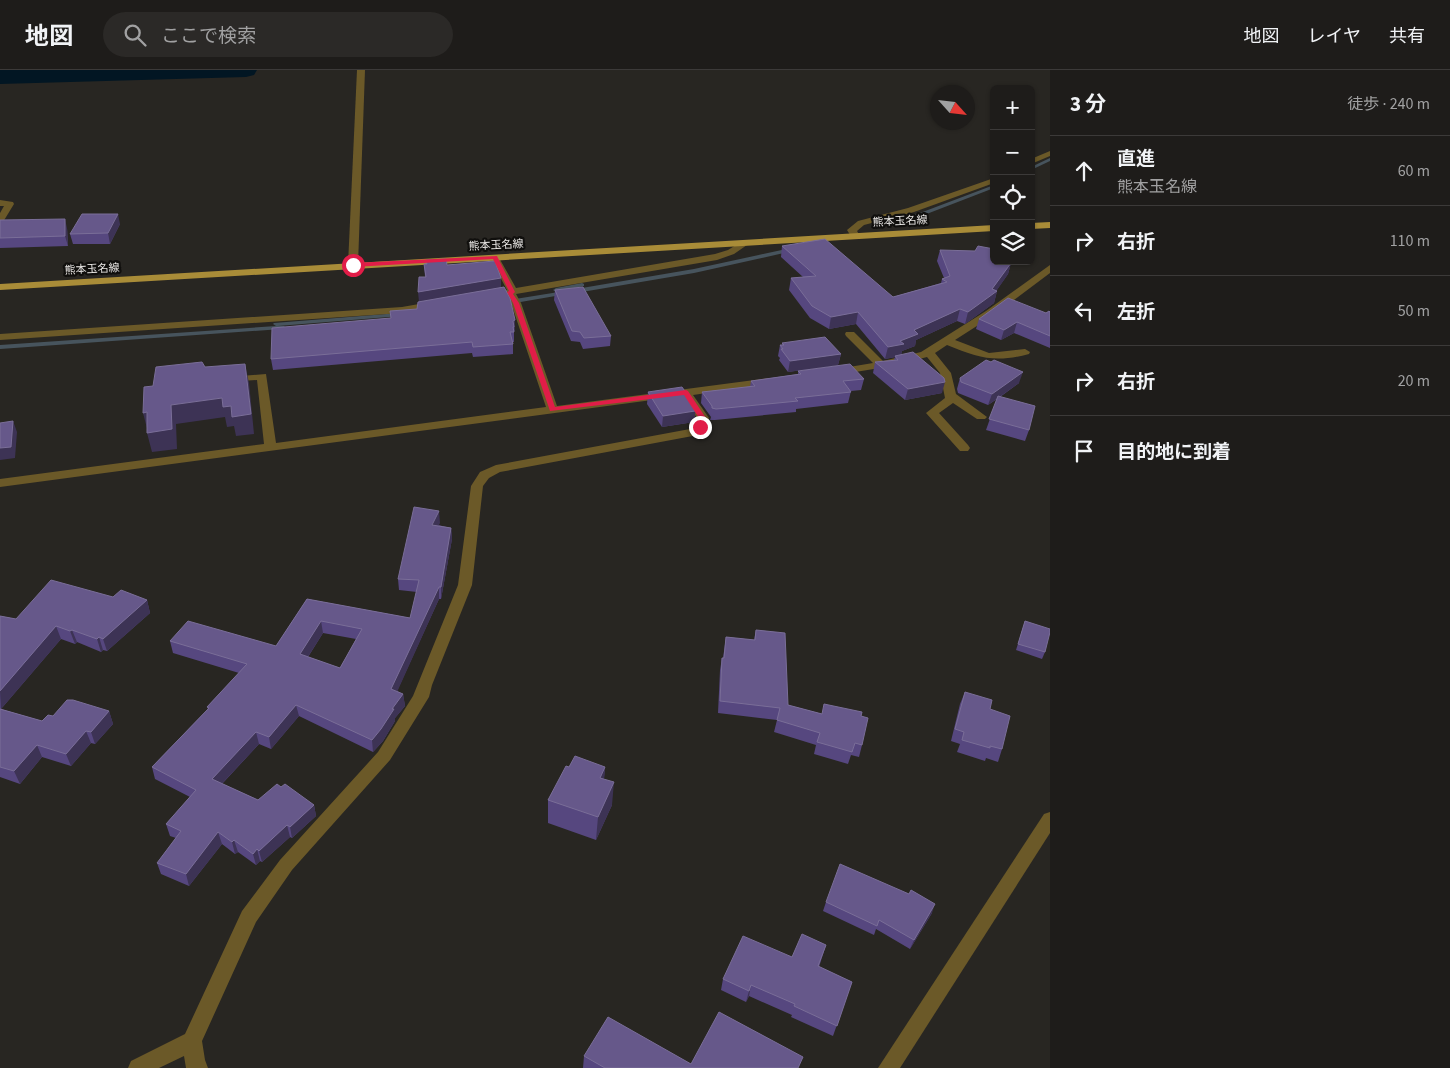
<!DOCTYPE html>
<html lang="ja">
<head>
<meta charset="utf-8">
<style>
  body { margin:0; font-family:"Source Sans 3","Noto Sans JP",sans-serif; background:#2b2927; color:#f1f3f6 }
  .controls { position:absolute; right:15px; top:15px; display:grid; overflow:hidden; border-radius:8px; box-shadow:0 1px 4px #0004 }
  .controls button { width:45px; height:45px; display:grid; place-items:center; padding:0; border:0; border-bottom:1px solid #3c3a39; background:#1e1c1a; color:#f1f3f6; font:25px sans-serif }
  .compass { position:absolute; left:930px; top:15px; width:45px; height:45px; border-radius:50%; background:#1e1c1a; box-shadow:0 1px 4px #0004; rotate:117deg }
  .stop { position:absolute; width:15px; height:15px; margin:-11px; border:4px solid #e11d48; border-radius:50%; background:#fff }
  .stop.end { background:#e11d48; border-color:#fff; box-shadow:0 1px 5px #0008 }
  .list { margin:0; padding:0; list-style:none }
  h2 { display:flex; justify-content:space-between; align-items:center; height:65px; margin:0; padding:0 20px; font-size:21px }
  h2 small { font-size:16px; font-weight:400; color:#a1a1a2 }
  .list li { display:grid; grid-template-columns:32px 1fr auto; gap:15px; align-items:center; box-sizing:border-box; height:70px; padding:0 20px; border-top:1px solid #3c3a39 }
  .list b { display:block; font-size:19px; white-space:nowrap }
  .list p { margin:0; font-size:16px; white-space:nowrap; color:#a1a1a2 }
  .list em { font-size:16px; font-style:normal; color:#a1a1a2 }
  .icon { flex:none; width:28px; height:28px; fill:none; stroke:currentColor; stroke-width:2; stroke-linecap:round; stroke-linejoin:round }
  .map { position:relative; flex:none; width:1050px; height:998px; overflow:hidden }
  header { display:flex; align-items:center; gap:30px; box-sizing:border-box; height:70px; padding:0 25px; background:#1e1c1a; border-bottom:1px solid #3c3a39 }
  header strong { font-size:24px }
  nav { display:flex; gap:28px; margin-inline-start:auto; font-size:18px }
  .search { width:350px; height:45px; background:#2b2927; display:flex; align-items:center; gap:12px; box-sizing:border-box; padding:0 18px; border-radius:28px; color:#a1a1a2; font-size:19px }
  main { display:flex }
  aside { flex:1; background:#1e1c1a }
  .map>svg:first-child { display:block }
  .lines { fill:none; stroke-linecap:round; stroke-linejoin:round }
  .stream { fill:#47545d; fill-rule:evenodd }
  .river { fill:#021623; fill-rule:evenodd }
  .minor { fill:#6b5928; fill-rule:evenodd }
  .primary { fill:#a98c38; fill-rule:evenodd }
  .wall { fill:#56477f; fill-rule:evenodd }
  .shaded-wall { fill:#3d3355 }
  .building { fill:#66588a; stroke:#7a6e98; fill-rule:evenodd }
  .route { fill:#e11d48 }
  .labels { text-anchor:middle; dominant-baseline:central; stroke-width:4.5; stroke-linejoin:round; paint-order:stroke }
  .far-street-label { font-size:11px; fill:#e8e6e4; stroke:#100f0d }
</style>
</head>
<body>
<header>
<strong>地図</strong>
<div class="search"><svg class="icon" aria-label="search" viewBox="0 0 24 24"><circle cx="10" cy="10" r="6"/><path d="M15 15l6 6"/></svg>ここで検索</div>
<nav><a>地図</a><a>レイヤ</a><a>共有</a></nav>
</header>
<main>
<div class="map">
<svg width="1050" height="998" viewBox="0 0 1050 998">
  <rect width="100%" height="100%" fill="#282622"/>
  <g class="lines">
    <g class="stream">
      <path d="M1050,88V91L1031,100V97Z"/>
      <path d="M994,115V118L924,145L876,158L874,157L920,143Z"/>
      <path d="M791,178L793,179V181L694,203L576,223L573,221L576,219L694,199Z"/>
      <path d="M582,213L584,214V216L556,222L553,220L556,218Z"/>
      <path d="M565,221L567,222V224L509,234L506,232L509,230Z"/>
      <path d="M399,243L401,244V246L278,256H284L285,257L282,259L0,279V275L276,256L273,254L274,253Z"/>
    </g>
    <path class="river" d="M0,0H257L254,5L246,7L0,14Z"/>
    <g class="minor">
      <path d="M357,0H365L358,195L353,198L348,195Z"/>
      <path d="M1050,81V86L1031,94V89Z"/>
      <path d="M994,108V113L914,142L864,155L857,161L860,166L858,168H852L847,160L858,151L908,138Z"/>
      <path d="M0,130L13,132L14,134L3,152L0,153V143L4,136H0Z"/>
      <path d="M744,170L747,171V175L734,184L717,190L516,224L521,233L557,336L769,308L775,311L769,314L693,325L709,348L706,357L698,365L500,402L489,408L483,416L472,515L432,615L429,627L390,690L292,800L256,852L202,971L205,990L208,998H186L184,986L159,998H128L131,991L185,964L242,841L280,790L378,682L413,626L458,515L471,416L480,402L496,395L690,359L695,356L697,348L682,326L0,417V409L264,374L257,310L225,312L223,310L225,308L229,307L266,304L276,373L546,337L511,233L507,226L489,229L484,226L485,224L507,220L490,188L492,186H498L516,218L715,184L728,180Z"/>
      <path d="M1050,195V203L994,245L955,270L989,283L1025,279L1030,282L1029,284C995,293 979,288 947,275L935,283L951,303L956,324L987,347L985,349H977L953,333L939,343L968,375L970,378L968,381H960L926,343L945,328L940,303L927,287L892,296L837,305L831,302L837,299L873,293L846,266L845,264L846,262H854L883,291L921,282L986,241Z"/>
      <path d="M436,231L441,234L440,236L402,243L0,270V264L402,237Z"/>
      <path d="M1050,742V763L900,998H878L1044,744Z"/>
    </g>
    <g class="primary">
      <path d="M1050,152V158L1031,159V153Z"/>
      <path d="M994,155V161L0,220V214Z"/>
    </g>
  </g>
  <g class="wall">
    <path d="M0,150L67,158L68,176L0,178Z"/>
    <path d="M120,154L110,174H73L70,164Z"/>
    <path d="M782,176L893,227L941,213L942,209L944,208L937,191L940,180L994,191L1011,193L1008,204L996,221H997L994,233L965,254L957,251L916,270L915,276L902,281L901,285L942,323L905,330L873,303L875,292L894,290L895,287L885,289L856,254L829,259L810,248L789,220L791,208L803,207L781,187Z"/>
    <path d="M424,194L447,195L501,217H504L515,261H514V272H513V284L473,287L472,283L273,300L271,289L391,249L390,241L417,239L425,207Z"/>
    <path d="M555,220L611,266L610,276L583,279L580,272L571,271L554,230Z"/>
    <path d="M1050,242V278L1014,263L1001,270L976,259L979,249L1046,243Z"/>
    <path d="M782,273L841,284L838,295L788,302L779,290L780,288L778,286L780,275H782Z"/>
    <path d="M798,301L864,309L861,320L851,321L848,333L796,339V342L715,350H710L711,347L701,333L702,322L750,317L751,311L798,304Z"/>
    <path d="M960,308L1019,313L1000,327L1029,360L1025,371L986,360L997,329L988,335L958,323L957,319Z"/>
    <path d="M648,322L696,337L694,352L662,357L647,334Z"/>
    <path d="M440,453L438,455L451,458L452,469L441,529H439L397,621L403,624L405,636L395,648V651L383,671L373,682L299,646L271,679L259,674L222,714L258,730L281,717L314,735L316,746L292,768L290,767L262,792L260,791L256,795L238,782L235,784L222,774L189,816L161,804L157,793L176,768L170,766L166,754L190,727L155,709L152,697L208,639L207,637L239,603L173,583L170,571L276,576L307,529L410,548L417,522L399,520L398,509ZM323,563L356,569L340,598L308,587Z"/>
    <path d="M113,527L147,530L150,543L107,581L103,580L101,582L77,572L75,574L61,569L1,639L42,651L53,646L109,641L113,654L95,674L91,673L71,696L42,687L20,714L0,707V546L16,549Z"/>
    <path d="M1025,551L1045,582L1042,589L1016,580Z"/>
    <path d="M756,560L788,635L822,644L861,646L862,675L859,687L851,685L848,694L814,684L816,675L774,662L777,650L718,643L720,600L722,588H723L726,567L754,570Z"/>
    <path d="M965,622L990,639L1002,679L998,692L986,688L985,691L957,682L960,674L951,671L960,634Z"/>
    <path d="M569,697H605L604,709L612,735L596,770L548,753V730Z"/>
    <path d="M826,832L932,843L910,879L876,859L874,865L823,841Z"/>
    <path d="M826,875L819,897L852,912L833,966L791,947L792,945L749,926L746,932L721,920L723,909L792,887Z"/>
    <path d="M584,986L691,994L799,998H583Z"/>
  </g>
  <g class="shaded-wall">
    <path d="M118,144L120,154L110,174L108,163Z"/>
    <path d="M65,149L67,158L68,176L65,166Z"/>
    <path d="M1011,193L1008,204L995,223L997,221L994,233L965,254L968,242L992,219Z"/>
    <path d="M501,208V218L419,232L418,222Z"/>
    <path d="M960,239L957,251L916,270L915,276L902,281L901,286L885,289L888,277L914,260Z"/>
    <path d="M858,242L856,254L829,259L831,247Z"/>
    <path d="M515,250V261H514V257L513,251Z"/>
    <path d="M1017,252L1014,263L1001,270L1004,260Z"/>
    <path d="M841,284L838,295L788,302L790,291Z"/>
    <path d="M245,294L249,313L254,364L236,366L234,356L227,357L225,347L176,354L177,379L152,382L147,363L171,335L222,328Z"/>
    <path d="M1023,302L1019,313L988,335L992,324Z"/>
    <path d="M945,312L942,323L905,330L908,319Z"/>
    <path d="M696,337L694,352L662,357L663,346Z"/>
    <path d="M147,342L148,362L143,343Z"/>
    <path d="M13,351L17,362L15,388L0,390V378Z"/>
    <path d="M439,441L440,453L433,466L432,455Z"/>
    <path d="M451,458L452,469L441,529V517Z"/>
    <path d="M439,517V529L393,631L391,619Z"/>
    <path d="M147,530L150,543L107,581L103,569Z"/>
    <path d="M321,551L323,563L302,596L300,584Z"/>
    <path d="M56,556L61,569L1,639L0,621Z"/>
    <path d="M72,560L77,572L75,574L70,561Z"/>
    <path d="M99,567L103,580L101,582L97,569Z"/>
    <path d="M403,624L405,636L395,648V651L383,671L373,682L372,670L392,639Z"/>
    <path d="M296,635L299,646L271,679L269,667Z"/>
    <path d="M109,641L113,654L95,674L91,662Z"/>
    <path d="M86,661L91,673L71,696L66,684Z"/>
    <path d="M256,662L259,674L215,721L212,709Z"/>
    <path d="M37,675L42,687L20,714L14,701Z"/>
    <path d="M605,697L603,720L600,708Z"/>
    <path d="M614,712L612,735L596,770L598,747Z"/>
    <path d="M314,735L316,746L292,768L290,757Z"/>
    <path d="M287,755L290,767L262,792L259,781Z"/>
    <path d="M218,762L222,774L189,816L186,804Z"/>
    <path d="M234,770L238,782L235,784L232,772Z"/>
    <path d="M257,779L260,791L256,795L253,784Z"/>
    <path d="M935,834L932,843L910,879L914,870Z"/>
    <path d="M751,915L749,926L746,932L749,921Z"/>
  </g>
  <g class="building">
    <path d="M82,144H118L108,163L70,164Z"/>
    <path d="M65,149V166L0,168V150Z"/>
    <path d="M825,169L893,227L947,212L942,209L950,206L940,180L975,181L978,176L994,179V191H1004L1011,193L992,219L997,221L968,242L960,239L914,260L918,264L900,271L904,274L888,277L858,242L831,247L812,236L791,208L816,206L782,176Z"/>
    <path d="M446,189L447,195L495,191L501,208L418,222L419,207H426L424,194H427L426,190Z"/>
    <path d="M504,217L510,228L515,250L513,251L514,257H513L514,262H510L513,274L473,277L472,272L271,289L272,258L391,248L390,241L417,239L418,232Z"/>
    <path d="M583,217L611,266L584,268L580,262L572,261L555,220Z"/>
    <path d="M1008,228L1046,243L1049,241L1050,242V266L1017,252L1004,260L979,249Z"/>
    <path d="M825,267L841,284L790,291L781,279H783L780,275H784L782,273Z"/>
    <path d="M913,282L944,308L945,312L908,319L875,292L898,290L895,286Z"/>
    <path d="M986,290L991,292L994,290L1023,302L992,324L961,312L960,308Z"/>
    <path d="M202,292L205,297L245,294L251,344L232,347L231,336L223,337L222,328L171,335L172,359L147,363V342L143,343L144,317L153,316L156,297Z"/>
    <path d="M850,294L864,309L843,311L851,322L795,328L798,331L716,339L712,338V336L702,322L755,316L751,311L801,304L798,301Z"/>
    <path d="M682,317L696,337L695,341L663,346L648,322Z"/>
    <path d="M998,326L1035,336L1029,360L989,349Z"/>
    <path d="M13,351L11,377L0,378V353Z"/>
    <path d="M414,437L439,441L432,455L451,458L441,517H439L391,619L403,624L392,639H394L381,659L372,670L296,635L269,667L256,662L212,709L258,730L277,714L281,717L285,714L314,735L290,757L287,755L259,781L257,779L253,784L234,770L232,772L218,762L186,804L157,793L181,761L166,754L196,720L152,697L209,638L207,637L247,594L170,571L188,551L276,576L307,529L410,548L419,510L398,509ZM321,551L362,559L340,598L300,584Z"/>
    <path d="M51,510L113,527L121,520L147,530L103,569L99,567L97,569L72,560L70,561L56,556L0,621V546L16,549Z"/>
    <path d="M1025,551L1050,559V562L1045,582L1018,574Z"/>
    <path d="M756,560L785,563L788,635L822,644L824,634L862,642L861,646L868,648L862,675L855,673L852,682L817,672L820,663L777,650L780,638L720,631L722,588H724L726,567L755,570Z"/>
    <path d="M965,622L992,630L990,639L1010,646L1002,679L990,676V678L962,670L964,662L955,659Z"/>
    <path d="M67,630H73L109,641L91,662L86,661L66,684L37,675L14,701L0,697V639L42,651L48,645L53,646Z"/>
    <path d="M575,686L605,697L600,708L614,712L598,747L548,730L566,696L569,697Z"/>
    <path d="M840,794L909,824L911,820L935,834L914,870L879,850L877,856L826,832Z"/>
    <path d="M802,864L826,875L818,896L852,912L837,956L794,936L795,934L751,915L749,921L723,909L743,866L792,887Z"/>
    <path d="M719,942L803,987L798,998H605L584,986L608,947L691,994Z"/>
  </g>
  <path class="route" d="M497,186L515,222L513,224L519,233L555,337L686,320L688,321L706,348L702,358L697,357L699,348L684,325L550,341L513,233L507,222L509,221L493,189L353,197L350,195L353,193Z"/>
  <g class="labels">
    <g class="far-street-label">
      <text transform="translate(900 151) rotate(-3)">熊本玉名線</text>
      <text transform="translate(496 175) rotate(-3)">熊本玉名線</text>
      <text transform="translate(92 199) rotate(-3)">熊本玉名線</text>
    </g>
  </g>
</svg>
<div class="controls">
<button>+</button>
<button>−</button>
<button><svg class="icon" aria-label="locate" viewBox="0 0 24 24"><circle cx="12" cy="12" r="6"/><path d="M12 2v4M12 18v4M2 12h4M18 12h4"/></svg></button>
<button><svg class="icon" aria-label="layers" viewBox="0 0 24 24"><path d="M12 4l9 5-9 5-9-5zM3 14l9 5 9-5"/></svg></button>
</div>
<svg class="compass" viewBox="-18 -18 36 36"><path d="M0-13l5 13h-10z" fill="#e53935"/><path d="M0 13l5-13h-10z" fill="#a1a1a2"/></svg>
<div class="stop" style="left:353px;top:195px"></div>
<div class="stop end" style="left:700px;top:357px"></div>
</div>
<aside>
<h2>3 分<small>徒歩 · 240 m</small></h2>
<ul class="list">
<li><svg class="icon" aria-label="ahead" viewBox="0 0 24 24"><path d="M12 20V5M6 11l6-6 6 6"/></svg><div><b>直進</b><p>熊本玉名線</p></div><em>60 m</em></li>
<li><svg class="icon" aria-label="right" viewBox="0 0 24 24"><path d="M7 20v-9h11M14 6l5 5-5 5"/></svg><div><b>右折</b></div><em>110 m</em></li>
<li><svg class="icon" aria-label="left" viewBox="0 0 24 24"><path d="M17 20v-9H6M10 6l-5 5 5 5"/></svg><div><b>左折</b></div><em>50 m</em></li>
<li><svg class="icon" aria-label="right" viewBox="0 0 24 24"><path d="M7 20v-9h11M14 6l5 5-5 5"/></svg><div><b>右折</b></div><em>20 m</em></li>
<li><svg class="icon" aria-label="arrive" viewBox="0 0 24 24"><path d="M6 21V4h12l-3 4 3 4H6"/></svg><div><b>目的地に到着</b></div></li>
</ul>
</aside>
</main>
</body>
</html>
